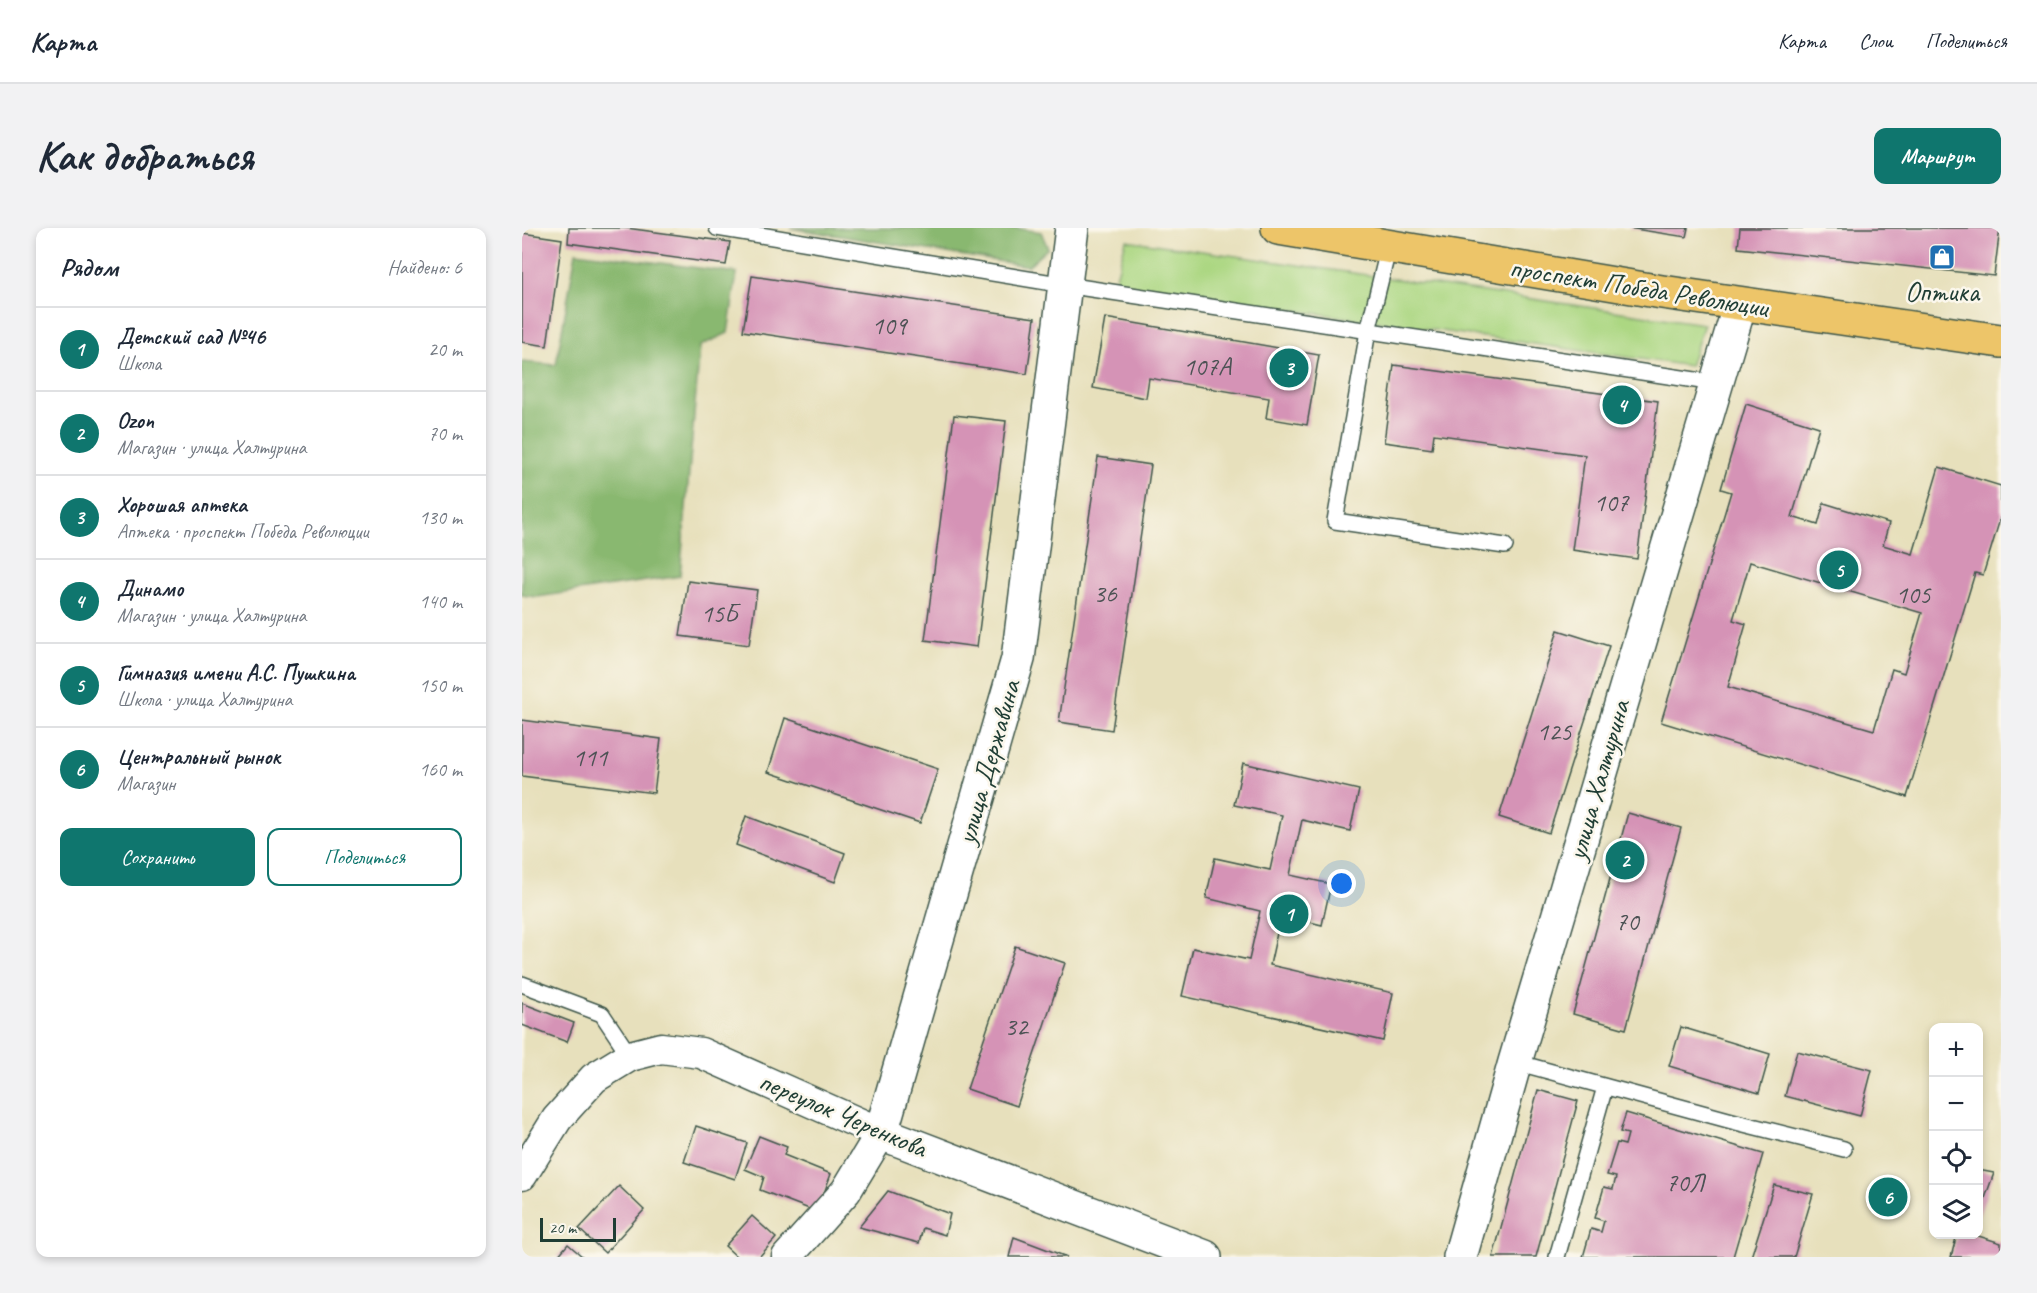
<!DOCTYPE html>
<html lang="ru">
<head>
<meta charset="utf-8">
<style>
  body { margin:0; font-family:Caveat,sans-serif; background:#f2f2f3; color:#1f2937 }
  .controls { position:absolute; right:18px; bottom:18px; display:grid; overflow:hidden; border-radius:12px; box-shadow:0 3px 9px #0003 }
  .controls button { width:54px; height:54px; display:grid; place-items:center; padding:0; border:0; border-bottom:2px solid #e0e1e3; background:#fff; color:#1f2937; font:30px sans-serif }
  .scale { position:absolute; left:18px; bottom:15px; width:76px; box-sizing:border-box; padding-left:6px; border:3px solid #1f3d34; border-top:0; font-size:16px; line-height:21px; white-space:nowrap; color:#1f3d34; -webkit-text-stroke:4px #fbf7ec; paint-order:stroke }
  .you { position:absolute; left:820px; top:656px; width:21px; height:21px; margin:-15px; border:4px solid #fff; border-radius:50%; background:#1a73e8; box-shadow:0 0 0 9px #1a73e833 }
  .badge { display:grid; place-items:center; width:39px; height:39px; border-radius:50%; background:#0f766e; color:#fff; font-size:20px; font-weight:700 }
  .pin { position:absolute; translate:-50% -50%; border:3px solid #fff; box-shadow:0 2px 6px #0006 }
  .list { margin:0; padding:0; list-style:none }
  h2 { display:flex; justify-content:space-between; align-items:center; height:78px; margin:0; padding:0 24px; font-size:26px }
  h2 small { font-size:20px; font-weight:400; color:#747a83 }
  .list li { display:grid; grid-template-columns:39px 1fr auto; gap:18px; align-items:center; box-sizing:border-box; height:84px; padding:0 24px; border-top:2px solid #e0e1e3 }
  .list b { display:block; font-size:22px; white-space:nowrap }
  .list p { margin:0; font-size:20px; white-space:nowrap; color:#747a83 }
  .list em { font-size:20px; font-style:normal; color:#747a83 }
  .actions { display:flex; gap:12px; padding:18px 24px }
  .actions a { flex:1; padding:14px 0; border:2px solid #0f766e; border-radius:12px; text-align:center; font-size:21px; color:#0f766e }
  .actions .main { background:#0f766e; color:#fff }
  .icon { flex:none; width:33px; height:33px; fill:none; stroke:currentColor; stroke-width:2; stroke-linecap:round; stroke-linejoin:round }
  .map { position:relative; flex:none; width:1479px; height:1029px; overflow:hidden; border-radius:12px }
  header { display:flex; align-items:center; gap:36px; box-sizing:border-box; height:84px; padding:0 30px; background:#fff; border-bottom:2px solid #e0e1e3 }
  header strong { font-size:28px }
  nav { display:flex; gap:33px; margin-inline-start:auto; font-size:21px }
  .intro { display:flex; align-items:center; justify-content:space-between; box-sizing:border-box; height:144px; padding:0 36px }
  h1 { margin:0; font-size:42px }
  .button { padding:15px 27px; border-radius:12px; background:#0f766e; color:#fff; font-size:21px; font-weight:700 }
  main { display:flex; gap:36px; padding:0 36px }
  aside { flex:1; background:#fff; border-radius:12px; box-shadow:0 3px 9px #0003 }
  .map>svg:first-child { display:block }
  .green { fill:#acd782; stroke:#668a5b; stroke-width:1.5 }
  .forest { fill:#89b870; stroke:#547a52; stroke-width:1.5 }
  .building { fill:#d593b6; fill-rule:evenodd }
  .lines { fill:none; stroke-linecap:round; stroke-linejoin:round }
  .service-casing { stroke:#3d5548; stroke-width:18 }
  .minor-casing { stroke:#3d5548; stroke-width:33 }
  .tertiary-casing { stroke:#3d5548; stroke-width:36 }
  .primary-casing { stroke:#3d5548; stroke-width:36 }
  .service { stroke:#fff; stroke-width:15 }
  .minor { stroke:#fff; stroke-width:30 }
  .tertiary { stroke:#fff; stroke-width:33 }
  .primary { stroke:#edc569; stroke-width:33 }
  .labels { text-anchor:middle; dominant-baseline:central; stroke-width:5; stroke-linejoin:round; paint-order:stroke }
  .number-label { font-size:26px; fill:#4c5254 }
  .street-label { font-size:28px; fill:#1f3d34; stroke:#fbf7ec }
  .poi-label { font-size:28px; fill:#1f3d34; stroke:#fbf7ec }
</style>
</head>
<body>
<header>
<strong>Карта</strong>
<nav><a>Карта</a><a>Слои</a><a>Поделиться</a></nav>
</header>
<div class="intro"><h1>Как добраться</h1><a class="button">Маршрут</a></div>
<main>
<aside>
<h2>Рядом<small>Найдено: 6</small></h2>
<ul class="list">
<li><span class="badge">1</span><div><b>Детский сад №46</b><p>Школа</p></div><em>20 m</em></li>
<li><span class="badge">2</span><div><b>Ozon</b><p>Магазин · улица Халтурина</p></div><em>70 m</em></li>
<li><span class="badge">3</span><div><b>Хорошая аптека</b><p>Аптека · проспект Победа Революции</p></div><em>130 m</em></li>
<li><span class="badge">4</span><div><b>Динамо</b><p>Магазин · улица Халтурина</p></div><em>140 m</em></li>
<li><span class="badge">5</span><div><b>Гимназия имени А.С. Пушкина</b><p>Школа · улица Халтурина</p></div><em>150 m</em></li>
<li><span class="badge">6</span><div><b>Центральный рынок</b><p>Магазин</p></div><em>160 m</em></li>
</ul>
<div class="actions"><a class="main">Сохранить</a><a>Поделиться</a></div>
</aside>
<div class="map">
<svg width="1479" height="1029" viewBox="0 0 1479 1029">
  <rect width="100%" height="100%" fill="#fbf7ec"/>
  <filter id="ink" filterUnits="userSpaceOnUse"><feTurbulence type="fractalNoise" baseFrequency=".0167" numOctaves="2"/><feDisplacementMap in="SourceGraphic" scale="12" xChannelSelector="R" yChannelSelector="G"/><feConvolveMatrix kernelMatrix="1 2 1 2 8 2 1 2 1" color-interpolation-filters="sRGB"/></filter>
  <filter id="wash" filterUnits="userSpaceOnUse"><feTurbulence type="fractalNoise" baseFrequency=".008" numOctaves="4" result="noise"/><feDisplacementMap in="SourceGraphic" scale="24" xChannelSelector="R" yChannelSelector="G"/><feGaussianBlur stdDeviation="1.35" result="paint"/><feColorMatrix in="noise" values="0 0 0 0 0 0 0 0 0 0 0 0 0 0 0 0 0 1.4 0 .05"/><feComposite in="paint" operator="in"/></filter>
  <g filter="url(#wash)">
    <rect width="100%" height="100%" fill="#e7e0bc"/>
    <path class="green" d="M604,12L1182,96L1168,138L592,57Z"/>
    <g class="forest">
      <path d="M268,0H492L519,4L526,20L506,38Z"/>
      <path d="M54,24L215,45L206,105L178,118L158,348L15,369L0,367V134L34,137Z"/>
    </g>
    <g id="blocks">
      <g class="building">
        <path d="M47,0H104L208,14L204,37L46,15Z"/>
        <path d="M1106,0H1166L1164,9Z"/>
        <path d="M1218,0H1478L1472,48L1216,20Z"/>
        <path d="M0,5L40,11L25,118L0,114Z"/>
        <path d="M230,48L513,90L505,146L221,103Z"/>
        <path d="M583,90L797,127L785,197L744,190L747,170L627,150L624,170L571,160Z"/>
        <path d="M872,137L1136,173L1115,331L1050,322L1063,227L912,206L910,221L862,214Z"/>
        <path d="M1224,176L1297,199L1270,289L1296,297L1302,275L1367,295L1361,317L1391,326L1417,239L1479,258V288L1461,347L1453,345L1385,569L1139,494L1209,264L1199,261ZM1228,334L1400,385L1382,445L1370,441L1352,502L1206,459L1224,396L1211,392Z"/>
        <path d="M432,187L484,193L455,419L403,412Z"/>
        <path d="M576,229L629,237L590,502L537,494Z"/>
        <path d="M166,353L235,362L227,417L158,408Z"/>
        <path d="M1036,402L1087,418L1027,605L977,589Z"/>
        <path d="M263,490L416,541L398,595L246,544Z"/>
        <path d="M0,492L139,511L132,565L0,548Z"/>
        <path d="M721,535L837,562L828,603L780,592L768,647L809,656L800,697L759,687L748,737L871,765L861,813L660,768L671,720L727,732L738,683L684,670L693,630L748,642L760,587L712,577Z"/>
        <path d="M1106,585L1159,600L1104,801L1051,786Z"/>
        <path d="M224,588L323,625L313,654L214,617Z"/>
        <path d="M493,718L543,735L495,878L445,861Z"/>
        <path d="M0,775L52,795L45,814L0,797Z"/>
        <path d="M1159,799L1248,826L1237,865L1147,838Z"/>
        <path d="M1275,823L1350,842L1338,888L1263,868Z"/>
        <path d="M1016,862L1056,873L1014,1029H971Z"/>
        <path d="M1104,885L1241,926L1211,1029H1061L1069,1001L1079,1004L1082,993L1073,990L1082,959L1091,961L1094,949L1085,947L1095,915L1103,917L1106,906L1098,904Z"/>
        <path d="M174,898L225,915L213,951L162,934Z"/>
        <path d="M237,908L265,919L262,927L309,946L295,984L238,962L242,949L223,941Z"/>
        <path d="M1456,942L1472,945L1457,987H1456Z"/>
        <path d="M1252,957L1291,966L1272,1029H1229Z"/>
        <path d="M97,958L122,982L83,1025L57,1001Z"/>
        <path d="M366,963L428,986L423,1007L401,1000L397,1015L337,999Z"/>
        <path d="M230,988L254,1010L237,1029H215L203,1018Z"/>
        <path d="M1435,1006H1450L1479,1015V1029H1429Z"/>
        <path d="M492,1009L545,1029H487Z"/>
        <path d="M46,1016L61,1029H35Z"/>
      </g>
    </g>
  </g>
  <g filter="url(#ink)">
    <use href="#blocks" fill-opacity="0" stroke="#3d5548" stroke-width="1.5"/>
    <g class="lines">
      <defs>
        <g id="service">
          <path d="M195,0L543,57L1193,155"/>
          <path d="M867,18L846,103L813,293L983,318"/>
          <path d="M0,756L80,786L108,828"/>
          <path d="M993,834L1210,893L1322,921"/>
          <path d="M1035,1029L1083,859"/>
        </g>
        <path id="minor" d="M0,947L35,891L72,850L108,828L139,820L179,825L359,905L324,963L265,1029"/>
        <g id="tertiary">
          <path d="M550,0L496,431L359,905L683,1029"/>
          <path d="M938,1029L993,834L1218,76"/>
        </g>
        <path id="primary" d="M756,0L1140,64L1479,113"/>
      </defs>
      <use href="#service" class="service-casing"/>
      <use href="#minor" class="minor-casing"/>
      <use href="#tertiary" class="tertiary-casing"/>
      <use href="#primary" class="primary-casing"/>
      <use href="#service" class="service"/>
      <use href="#minor" class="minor"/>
      <use href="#tertiary" class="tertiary"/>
      <use href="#primary" class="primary"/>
    </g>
  </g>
  <defs>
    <symbol id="shop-square" viewBox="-11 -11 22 22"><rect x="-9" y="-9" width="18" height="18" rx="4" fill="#1f6fb2" stroke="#fbf7ec"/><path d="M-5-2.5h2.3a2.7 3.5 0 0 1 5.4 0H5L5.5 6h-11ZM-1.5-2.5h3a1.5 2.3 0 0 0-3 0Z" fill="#fff"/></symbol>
  </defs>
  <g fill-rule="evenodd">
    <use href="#shop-square" x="1405" y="14" width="30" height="30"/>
  </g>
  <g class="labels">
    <g class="number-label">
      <text x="367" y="97">109</text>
      <text x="685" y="138">107А</text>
      <text x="1089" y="274">107</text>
      <text x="583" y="365">36</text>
      <text x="1391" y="366">105</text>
      <text x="197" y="385">15Б</text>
      <text x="1032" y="503">125</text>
      <text x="68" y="529">111</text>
      <text x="1105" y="693">70</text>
      <text x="494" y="798">32</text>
      <text x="1163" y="954">70Л</text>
    </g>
    <g class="street-label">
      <text transform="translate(1117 59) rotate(9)">проспект Победа Революции</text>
      <text transform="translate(466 534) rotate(-74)">улица Державина</text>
      <text transform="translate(1076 552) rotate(-74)">улица Халтурина</text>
      <text transform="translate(321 886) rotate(23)">переулок Черенкова</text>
    </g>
    <g class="poi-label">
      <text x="1420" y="63">Оптика</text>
    </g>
  </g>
</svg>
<div class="controls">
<button>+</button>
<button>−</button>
<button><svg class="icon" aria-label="locate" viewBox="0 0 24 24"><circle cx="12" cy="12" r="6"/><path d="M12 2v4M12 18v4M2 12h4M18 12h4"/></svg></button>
<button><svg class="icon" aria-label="layers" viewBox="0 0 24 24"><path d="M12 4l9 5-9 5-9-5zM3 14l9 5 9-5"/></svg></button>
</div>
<div class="scale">20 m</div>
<div class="you"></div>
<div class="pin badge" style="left:767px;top:686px">1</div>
<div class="pin badge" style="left:1103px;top:632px">2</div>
<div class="pin badge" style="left:767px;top:140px">3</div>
<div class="pin badge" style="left:1100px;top:177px">4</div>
<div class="pin badge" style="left:1317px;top:342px">5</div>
<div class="pin badge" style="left:1366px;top:969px">6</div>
</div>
</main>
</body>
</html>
